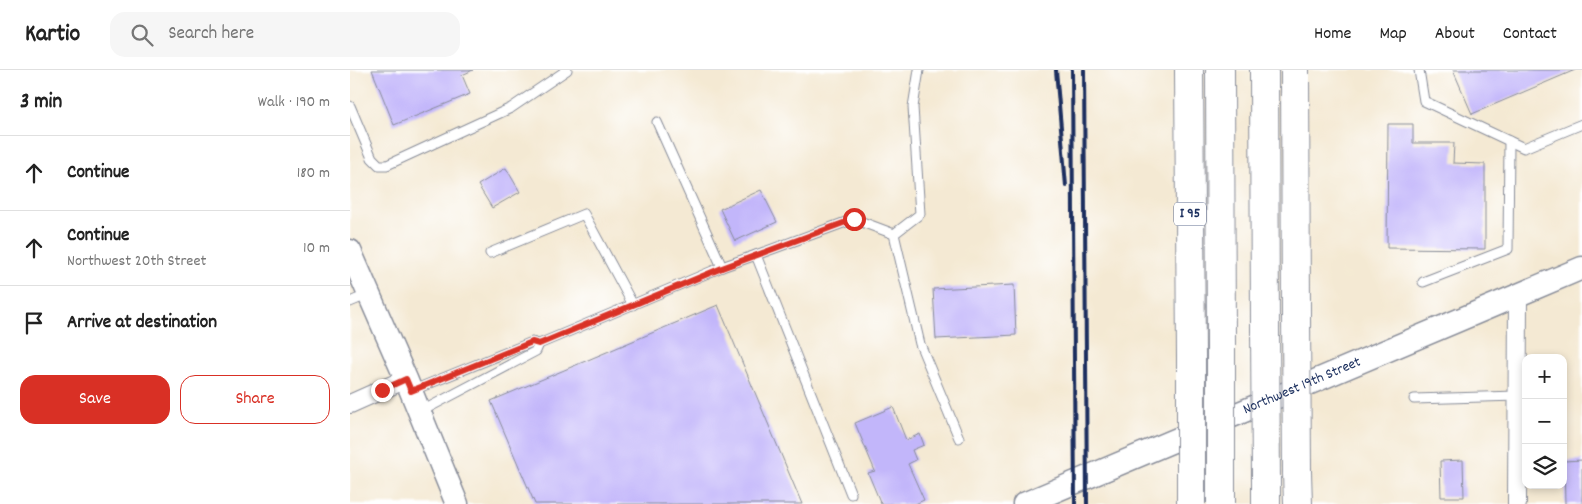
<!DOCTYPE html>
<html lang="en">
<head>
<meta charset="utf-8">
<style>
  body { margin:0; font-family:Dekko,sans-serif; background:#f6f6f6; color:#222 }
  .controls { position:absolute; right:15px; bottom:15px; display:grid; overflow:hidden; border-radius:10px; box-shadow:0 2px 8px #0003 }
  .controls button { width:45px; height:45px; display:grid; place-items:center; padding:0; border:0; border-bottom:1px solid #e0e0e0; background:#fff; color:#222; font:25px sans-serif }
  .stop { position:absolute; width:15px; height:15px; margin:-11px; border:4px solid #d93025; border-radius:50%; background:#fff }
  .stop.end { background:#d93025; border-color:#fff; box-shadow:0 1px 5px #0008 }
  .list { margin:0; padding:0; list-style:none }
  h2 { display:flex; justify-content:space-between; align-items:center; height:65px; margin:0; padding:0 20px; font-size:21px }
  h2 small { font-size:16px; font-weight:400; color:#767676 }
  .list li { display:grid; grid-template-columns:32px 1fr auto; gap:15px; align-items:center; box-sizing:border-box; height:75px; padding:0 20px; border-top:1px solid #e0e0e0 }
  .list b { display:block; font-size:19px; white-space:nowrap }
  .list p { margin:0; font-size:16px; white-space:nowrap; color:#767676 }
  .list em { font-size:16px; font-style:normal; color:#767676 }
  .actions { display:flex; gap:10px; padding:15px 20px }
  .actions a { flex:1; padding:11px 0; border:1px solid #d93025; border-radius:15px; text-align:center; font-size:18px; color:#d93025 }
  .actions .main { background:#d93025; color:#fff }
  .icon { flex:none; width:28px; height:28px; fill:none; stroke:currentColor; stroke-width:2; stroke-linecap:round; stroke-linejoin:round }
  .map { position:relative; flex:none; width:1232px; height:434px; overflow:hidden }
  header { display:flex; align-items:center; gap:30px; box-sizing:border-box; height:70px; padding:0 25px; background:#fff; border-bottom:1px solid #e0e0e0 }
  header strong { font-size:24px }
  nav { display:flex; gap:28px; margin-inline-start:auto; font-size:18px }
  .search { width:350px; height:45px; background:#f6f6f6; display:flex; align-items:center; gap:12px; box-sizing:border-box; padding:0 18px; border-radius:15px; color:#767676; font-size:19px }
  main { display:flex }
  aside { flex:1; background:#fff }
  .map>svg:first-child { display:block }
  .building { fill:#c2b6fa }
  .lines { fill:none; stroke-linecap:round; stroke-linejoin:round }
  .service-casing { stroke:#888c98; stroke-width:11 }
  .minor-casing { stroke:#888c98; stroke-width:20 }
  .tertiary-casing { stroke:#888c98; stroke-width:25 }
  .motorway-casing { stroke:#888c98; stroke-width:30 }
  .service { stroke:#fff; stroke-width:9 }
  .minor { stroke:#fff; stroke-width:18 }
  .tertiary { stroke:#fff; stroke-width:22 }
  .motorway { stroke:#fff; stroke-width:28 }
  .rail { stroke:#1b2f5e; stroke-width:4 }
  .motorway-bridge-casing { stroke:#888c98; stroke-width:30; stroke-linecap:butt }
  .motorway-bridge { stroke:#fff; stroke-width:28 }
  .route { stroke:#d93025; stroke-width:6 }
  .labels { text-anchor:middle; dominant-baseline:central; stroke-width:4; stroke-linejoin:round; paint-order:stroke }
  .shield { fill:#fff; stroke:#5f6d8e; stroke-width:1 }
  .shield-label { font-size:14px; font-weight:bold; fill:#1b2f5e }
  .street-label { font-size:15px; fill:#1b2f5e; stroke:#fff }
</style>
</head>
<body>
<header>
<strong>Kartio</strong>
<div class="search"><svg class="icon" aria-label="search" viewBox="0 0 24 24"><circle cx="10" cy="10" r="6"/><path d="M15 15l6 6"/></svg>Search here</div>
<nav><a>Home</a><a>Map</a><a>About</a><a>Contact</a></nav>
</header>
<main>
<aside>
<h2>3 min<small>Walk · 190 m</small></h2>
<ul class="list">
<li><svg class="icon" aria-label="ahead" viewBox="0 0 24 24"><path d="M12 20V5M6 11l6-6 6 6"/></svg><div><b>Continue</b></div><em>180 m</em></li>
<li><svg class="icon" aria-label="ahead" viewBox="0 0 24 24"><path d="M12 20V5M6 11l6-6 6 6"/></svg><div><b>Continue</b><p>Northwest 20th Street</p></div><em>10 m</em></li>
<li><svg class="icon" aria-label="arrive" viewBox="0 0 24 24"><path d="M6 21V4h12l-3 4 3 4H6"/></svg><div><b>Arrive at destination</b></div></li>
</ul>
<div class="actions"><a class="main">Save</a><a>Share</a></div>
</aside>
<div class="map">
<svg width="1232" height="434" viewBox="0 0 1232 434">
  <rect width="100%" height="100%" fill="#fff"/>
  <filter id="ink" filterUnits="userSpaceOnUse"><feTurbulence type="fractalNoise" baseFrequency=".02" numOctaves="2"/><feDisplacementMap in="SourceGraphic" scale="10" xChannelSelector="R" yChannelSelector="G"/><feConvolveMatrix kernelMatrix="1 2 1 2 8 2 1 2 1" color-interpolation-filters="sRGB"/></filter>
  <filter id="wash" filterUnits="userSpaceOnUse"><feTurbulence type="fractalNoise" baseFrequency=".0096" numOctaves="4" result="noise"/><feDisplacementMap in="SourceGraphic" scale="20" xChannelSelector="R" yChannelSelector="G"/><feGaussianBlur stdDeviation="1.12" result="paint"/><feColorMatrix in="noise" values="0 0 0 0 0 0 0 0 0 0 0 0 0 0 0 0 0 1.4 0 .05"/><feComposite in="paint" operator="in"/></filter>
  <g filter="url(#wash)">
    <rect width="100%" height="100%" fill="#f4e9d3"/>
    <g id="blocks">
      <g class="building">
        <path d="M22,0H123L112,5L120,24L44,55Z"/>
        <path d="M1103,0H1225L1122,44Z"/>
        <path d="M1038,54H1063V73H1104L1103,93L1135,94V179L1037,178Z"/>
        <path d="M156,98L170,122L142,138L128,115Z"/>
        <path d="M411,120L427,152L385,171L370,139Z"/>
        <path d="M664,215L666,265L586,269L583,219Z"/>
        <path d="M368,235L452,434H185L141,331Z"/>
        <path d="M543,337L556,370L570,364L574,375L562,380L566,390L558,394L574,430L565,434H531L518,403L525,401L505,353Z"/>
        <path d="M1113,390L1114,427H1091L1090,391Z"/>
        <path d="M1232,390V434H1215L1214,391Z"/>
      </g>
    </g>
  </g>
  <g filter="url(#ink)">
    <use href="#blocks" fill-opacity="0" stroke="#888c98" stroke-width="1"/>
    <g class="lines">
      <defs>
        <g id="service">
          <path d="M1069,0L1074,31L1174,78L1232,54"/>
          <path d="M0,36L22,88L29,95H37L161,38L217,0"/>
          <path d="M544,164L570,144L563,37L569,0"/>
          <path d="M140,183L234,144L283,235"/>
          <path d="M406,185L504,149L544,164L570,274L609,368"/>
          <path d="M372,197L406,185L501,424"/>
          <path d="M1073,212L1158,179L1159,71"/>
          <path d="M0,232L19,224"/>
          <path d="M189,274L372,197L307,52"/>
          <path d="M61,321L182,272L189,274L186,281L70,342"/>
          <path d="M1064,329L1167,326"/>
        </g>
        <g id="minor">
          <path d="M0,334L56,309"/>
          <path d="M1167,434L1168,226"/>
        </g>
        <g id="tertiary">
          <path d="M0,181L56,309L107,434"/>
          <path id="s1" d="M674,434L1232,198"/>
        </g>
        <g id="motorway">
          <path d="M839,0L841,288"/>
          <path d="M870,0L871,276"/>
          <path d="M914,0L915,257"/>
          <path d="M945,0L946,245"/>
          <path d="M947,402L948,434"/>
          <path d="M916,434V414"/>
        </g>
      </defs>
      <use href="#service" class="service-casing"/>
      <use href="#minor" class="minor-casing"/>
      <use href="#tertiary" class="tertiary-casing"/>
      <use href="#motorway" class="motorway-casing"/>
      <use href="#service" class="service"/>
      <use href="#minor" class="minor"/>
      <use href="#tertiary" class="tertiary"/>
      <use href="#motorway" class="motorway"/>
      <g class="rail">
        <path d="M706,0L716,116"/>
        <path d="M722,0L725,434"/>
        <path d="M734,0L737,434"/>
      </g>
      <defs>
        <g id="motorway-bridge">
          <path d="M946,245L947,402"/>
          <path d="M915,257L916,414"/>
          <path d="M871,276V433"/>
          <path d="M841,288V434"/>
        </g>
      </defs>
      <use href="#motorway-bridge" class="motorway-bridge-casing"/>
      <use href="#motorway-bridge" class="motorway-bridge"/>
    </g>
  </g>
  <g class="lines" filter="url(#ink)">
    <path class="route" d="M32,320L56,309L61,321L182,272L189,274L372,198L504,149"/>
  </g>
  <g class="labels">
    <rect class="shield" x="824" y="132.5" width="32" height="23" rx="4"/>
    <g class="shield-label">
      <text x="840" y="144">I 95</text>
    </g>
    <g class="street-label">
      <text stroke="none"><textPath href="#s1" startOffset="302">Northwest 19th Street</textPath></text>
    </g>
  </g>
</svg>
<div class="controls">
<button>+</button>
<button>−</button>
<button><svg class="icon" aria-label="layers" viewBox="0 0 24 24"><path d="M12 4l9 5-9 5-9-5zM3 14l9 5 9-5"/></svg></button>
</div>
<div class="stop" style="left:504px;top:149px"></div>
<div class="stop end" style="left:32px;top:320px"></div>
</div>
</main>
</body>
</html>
